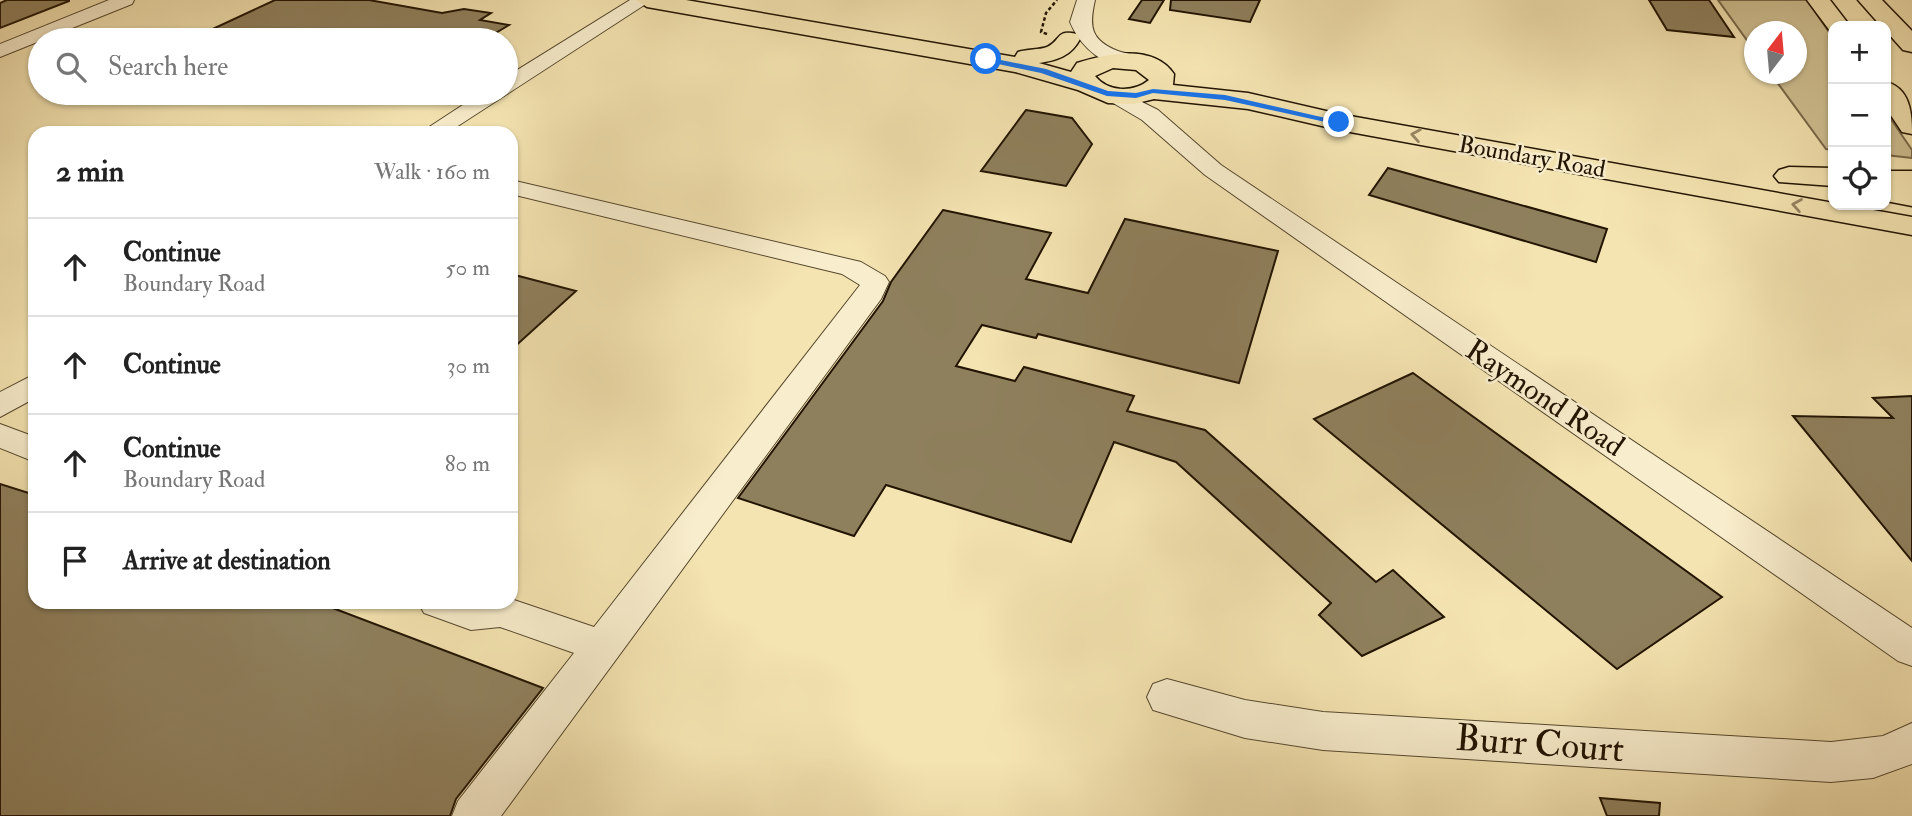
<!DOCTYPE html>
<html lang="en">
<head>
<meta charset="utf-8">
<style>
  body { margin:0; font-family:"IM FELL Double Pica",serif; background:#f6f6f6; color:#222 }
  .controls { position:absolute; right:21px; top:21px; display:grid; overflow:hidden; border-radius:14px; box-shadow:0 2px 5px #0004 }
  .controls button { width:63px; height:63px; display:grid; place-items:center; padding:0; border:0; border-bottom:2px solid #e0e0e0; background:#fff; color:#222; font:35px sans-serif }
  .compass { position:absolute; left:1744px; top:21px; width:63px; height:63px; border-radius:50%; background:#fff; box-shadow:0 2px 5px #0004; rotate:16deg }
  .stop { position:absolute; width:21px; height:21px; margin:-16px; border:5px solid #1a73e8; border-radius:50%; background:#fff }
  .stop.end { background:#1a73e8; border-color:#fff; box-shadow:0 2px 7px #0008 }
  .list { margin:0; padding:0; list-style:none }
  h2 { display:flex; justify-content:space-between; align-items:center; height:91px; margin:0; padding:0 28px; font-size:30px }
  h2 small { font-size:23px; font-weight:400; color:#767676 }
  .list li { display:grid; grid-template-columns:46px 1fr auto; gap:21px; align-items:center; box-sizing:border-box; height:98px; padding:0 28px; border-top:2px solid #e0e0e0 }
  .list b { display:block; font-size:26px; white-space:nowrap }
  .list p { margin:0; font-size:23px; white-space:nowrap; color:#767676 }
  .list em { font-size:23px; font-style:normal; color:#767676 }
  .icon { flex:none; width:38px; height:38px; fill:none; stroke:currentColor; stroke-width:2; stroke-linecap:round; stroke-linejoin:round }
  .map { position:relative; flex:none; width:1912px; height:816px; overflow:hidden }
  .search { position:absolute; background:#fff; box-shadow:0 2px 5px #0004; left:28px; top:28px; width:490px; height:77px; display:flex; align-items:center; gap:18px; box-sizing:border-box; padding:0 24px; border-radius:38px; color:#767676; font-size:26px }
  .panel { position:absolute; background:#fff; box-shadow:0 2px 5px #0004; left:28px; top:126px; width:490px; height:483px; border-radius:21px }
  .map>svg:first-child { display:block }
  .green { fill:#d0c193; stroke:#796a4a; stroke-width:2 }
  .building { fill:#8f805d; stroke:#221402; stroke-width:2 }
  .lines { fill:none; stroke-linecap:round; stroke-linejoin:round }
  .minor-casing { stroke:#56482e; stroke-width:2 }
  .major-casing { stroke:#221402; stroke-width:3 }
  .highway-casing { stroke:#221402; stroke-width:3 }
  .path { stroke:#221402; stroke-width:2.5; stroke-dasharray:3.5 2.5; stroke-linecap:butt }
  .minor { fill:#f8edcc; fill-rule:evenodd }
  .major { fill:#f4e4b1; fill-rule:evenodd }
  .highway { fill:#f4e4b1; fill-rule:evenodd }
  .oneway { stroke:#968662 }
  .route { fill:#1a73e8 }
  .labels { text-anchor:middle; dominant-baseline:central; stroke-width:5; stroke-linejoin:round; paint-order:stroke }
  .far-street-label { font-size:24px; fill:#221402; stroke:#f8edcc }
  .street-label { font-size:30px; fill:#221402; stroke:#f8edcc }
  .near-street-label { font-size:37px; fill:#221402; stroke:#f8edcc }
</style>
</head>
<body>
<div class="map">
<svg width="1912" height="816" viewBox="0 0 1912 816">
  <rect width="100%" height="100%" fill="#f4e4b1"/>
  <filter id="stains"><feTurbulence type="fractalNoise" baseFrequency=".00286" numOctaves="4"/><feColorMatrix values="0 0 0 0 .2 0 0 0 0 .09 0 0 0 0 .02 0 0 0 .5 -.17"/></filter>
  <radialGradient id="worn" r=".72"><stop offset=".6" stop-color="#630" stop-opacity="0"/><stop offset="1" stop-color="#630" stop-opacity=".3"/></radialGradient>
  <g class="green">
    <path d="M1718,0H1807L1833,38V150L1826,149L1771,74H1797V32H1755L1754,50Z"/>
    <path d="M1886,112L1912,150V158L1886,155Z"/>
  </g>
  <g class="building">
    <path d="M7,0H69V1L0,28V3Z"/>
    <path d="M275,0H369L442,13L464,9L491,13L480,20L509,25L484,40H189Z"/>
    <path d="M1142,0H1164L1150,23L1129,19Z"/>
    <path d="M1171,0H1260L1250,22L1170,10Z"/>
    <path d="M1649,0H1709L1734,37L1667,30Z"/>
    <path d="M1026,110L1072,118L1092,144L1066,186L981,171Z"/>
    <path d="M1388,168L1607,229L1596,262L1369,195Z"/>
    <path d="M943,210L1051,233L1026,279L1088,293L1125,219L1278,251L1239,383L1038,334L1036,338L982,325L956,366L1015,381L1024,367L1134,396L1127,411L1205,430L1376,582L1393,570L1444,617L1362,656L1319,615L1331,603L1176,462L1114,442L1071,542L886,485L854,536L738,498L883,301L891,282Z"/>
    <path d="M511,274L576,291L511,350Z"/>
    <path d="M1413,373L1722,597L1617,669L1314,419Z"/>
    <path d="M1912,396V561L1793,416L1893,418L1873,398Z"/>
    <path d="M0,484L35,495V602H317L543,688L456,799L450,816H0Z"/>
    <path d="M1600,798L1660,803L1659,816H1607Z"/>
  </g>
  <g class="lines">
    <defs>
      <g id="minor">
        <path d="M109,0H134L132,4L0,57V44Z"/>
        <path d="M630,0H652L447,133H420L481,93H506V77Z"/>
        <path d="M1077,0H1095C1089,26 1090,40 1118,51C1126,54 1134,53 1139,60L1136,64C1107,72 1080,47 1070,22Z"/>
        <path d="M1116,89L1158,110L1221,165L1912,628V666L1898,661L1205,175L1142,120L1108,100L1105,95L1108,90Z"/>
        <path d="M511,180L861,262L885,276L889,282L881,299L501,816H452L458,801L574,653L500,627L471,630L424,613L418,602H511V599L594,627L860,285L842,274L511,194Z"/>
        <path d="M35,374V398L0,417V392Z"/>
        <path d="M0,424L35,437V462L0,448Z"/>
        <path d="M1167,679L1245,700L1323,712L1831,742L1883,736L1912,723V764L1873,778L1831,782L1323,750L1245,738L1153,710L1147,697L1153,684Z"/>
      </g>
      <g id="major">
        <path d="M636,0H686L1015,57L1018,52C1027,49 1039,50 1047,47C1062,40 1055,29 1077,34L1080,39C1071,56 1058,60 1039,63L1071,72L1077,63C1106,54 1153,43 1174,74L1173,85L1248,93L1339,114L1912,217V235L1339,130L1248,109L1154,99L1133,104L1108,103L1078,90L1015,72L647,7ZM1113,68L1136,70L1149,80C1133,93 1108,92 1095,76Z"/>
        <path d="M1886,183L1912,188V206L1886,201Z"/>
      </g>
      <g id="highway">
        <path d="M1807,0H1830L1850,26H1833V32L1830,31Z"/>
        <path d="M1858,0H1882L1912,31V52L1903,50L1886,31V26H1881Z"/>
        <path d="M1886,82C1910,88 1912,113 1912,134L1902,132L1886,108Z"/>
        <path d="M1789,167L1833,168V186L1779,182L1774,176L1779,170Z"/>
        <rect x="1886" y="171" width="26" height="18"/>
      </g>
    </defs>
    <use href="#minor" class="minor-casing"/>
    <use href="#major" class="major-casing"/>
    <use href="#highway" class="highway-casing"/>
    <path class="path" d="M1047,34L1041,32L1046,13L1057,0"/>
    <use href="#minor" class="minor"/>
    <use href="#major" class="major"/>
    <use href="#highway" class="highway"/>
  </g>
  <defs><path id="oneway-chevron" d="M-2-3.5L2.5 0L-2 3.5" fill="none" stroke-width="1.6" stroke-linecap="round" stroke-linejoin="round" transform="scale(1.75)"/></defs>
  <g class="oneway">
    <use href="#oneway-chevron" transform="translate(1416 135) rotate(-170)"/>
    <use href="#oneway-chevron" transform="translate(1797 205) rotate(-170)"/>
  </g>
  <path class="route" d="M986,57L1046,69L1108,91L1136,93L1153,89L1225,95L1343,122L1339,125L1225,100L1153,93L1136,98L1107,96L1041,73L984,61Z"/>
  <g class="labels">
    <g class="far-street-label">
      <text transform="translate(1532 157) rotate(10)">Boundary Road</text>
    </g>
    <g class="street-label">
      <text transform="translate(1545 398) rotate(34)">Raymond Road</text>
    </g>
    <g class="near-street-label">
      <text transform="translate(1540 744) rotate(4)">Burr Court</text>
    </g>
  </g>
  <rect width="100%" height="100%" filter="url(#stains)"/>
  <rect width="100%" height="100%" fill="url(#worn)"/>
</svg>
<div class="controls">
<button>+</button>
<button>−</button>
<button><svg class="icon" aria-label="locate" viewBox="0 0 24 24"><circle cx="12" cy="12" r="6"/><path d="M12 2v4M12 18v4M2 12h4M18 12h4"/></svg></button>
</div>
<svg class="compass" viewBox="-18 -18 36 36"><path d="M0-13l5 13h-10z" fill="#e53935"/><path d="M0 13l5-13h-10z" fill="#767676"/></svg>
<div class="stop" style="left:986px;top:59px"></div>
<div class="stop end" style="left:1339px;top:122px"></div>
<div class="search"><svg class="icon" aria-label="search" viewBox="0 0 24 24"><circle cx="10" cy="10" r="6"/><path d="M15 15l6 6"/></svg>Search here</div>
<section class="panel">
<h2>2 min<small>Walk · 160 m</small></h2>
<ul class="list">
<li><svg class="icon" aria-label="ahead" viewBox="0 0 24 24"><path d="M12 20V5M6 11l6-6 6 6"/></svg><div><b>Continue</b><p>Boundary Road</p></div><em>50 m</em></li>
<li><svg class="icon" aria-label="ahead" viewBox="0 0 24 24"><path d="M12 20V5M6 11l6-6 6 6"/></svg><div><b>Continue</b></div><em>30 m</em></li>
<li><svg class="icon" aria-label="ahead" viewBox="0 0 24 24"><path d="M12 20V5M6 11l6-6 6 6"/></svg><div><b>Continue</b><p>Boundary Road</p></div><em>80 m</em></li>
<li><svg class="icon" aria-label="arrive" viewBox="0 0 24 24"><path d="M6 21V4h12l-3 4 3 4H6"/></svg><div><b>Arrive at destination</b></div></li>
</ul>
</section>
</div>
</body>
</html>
